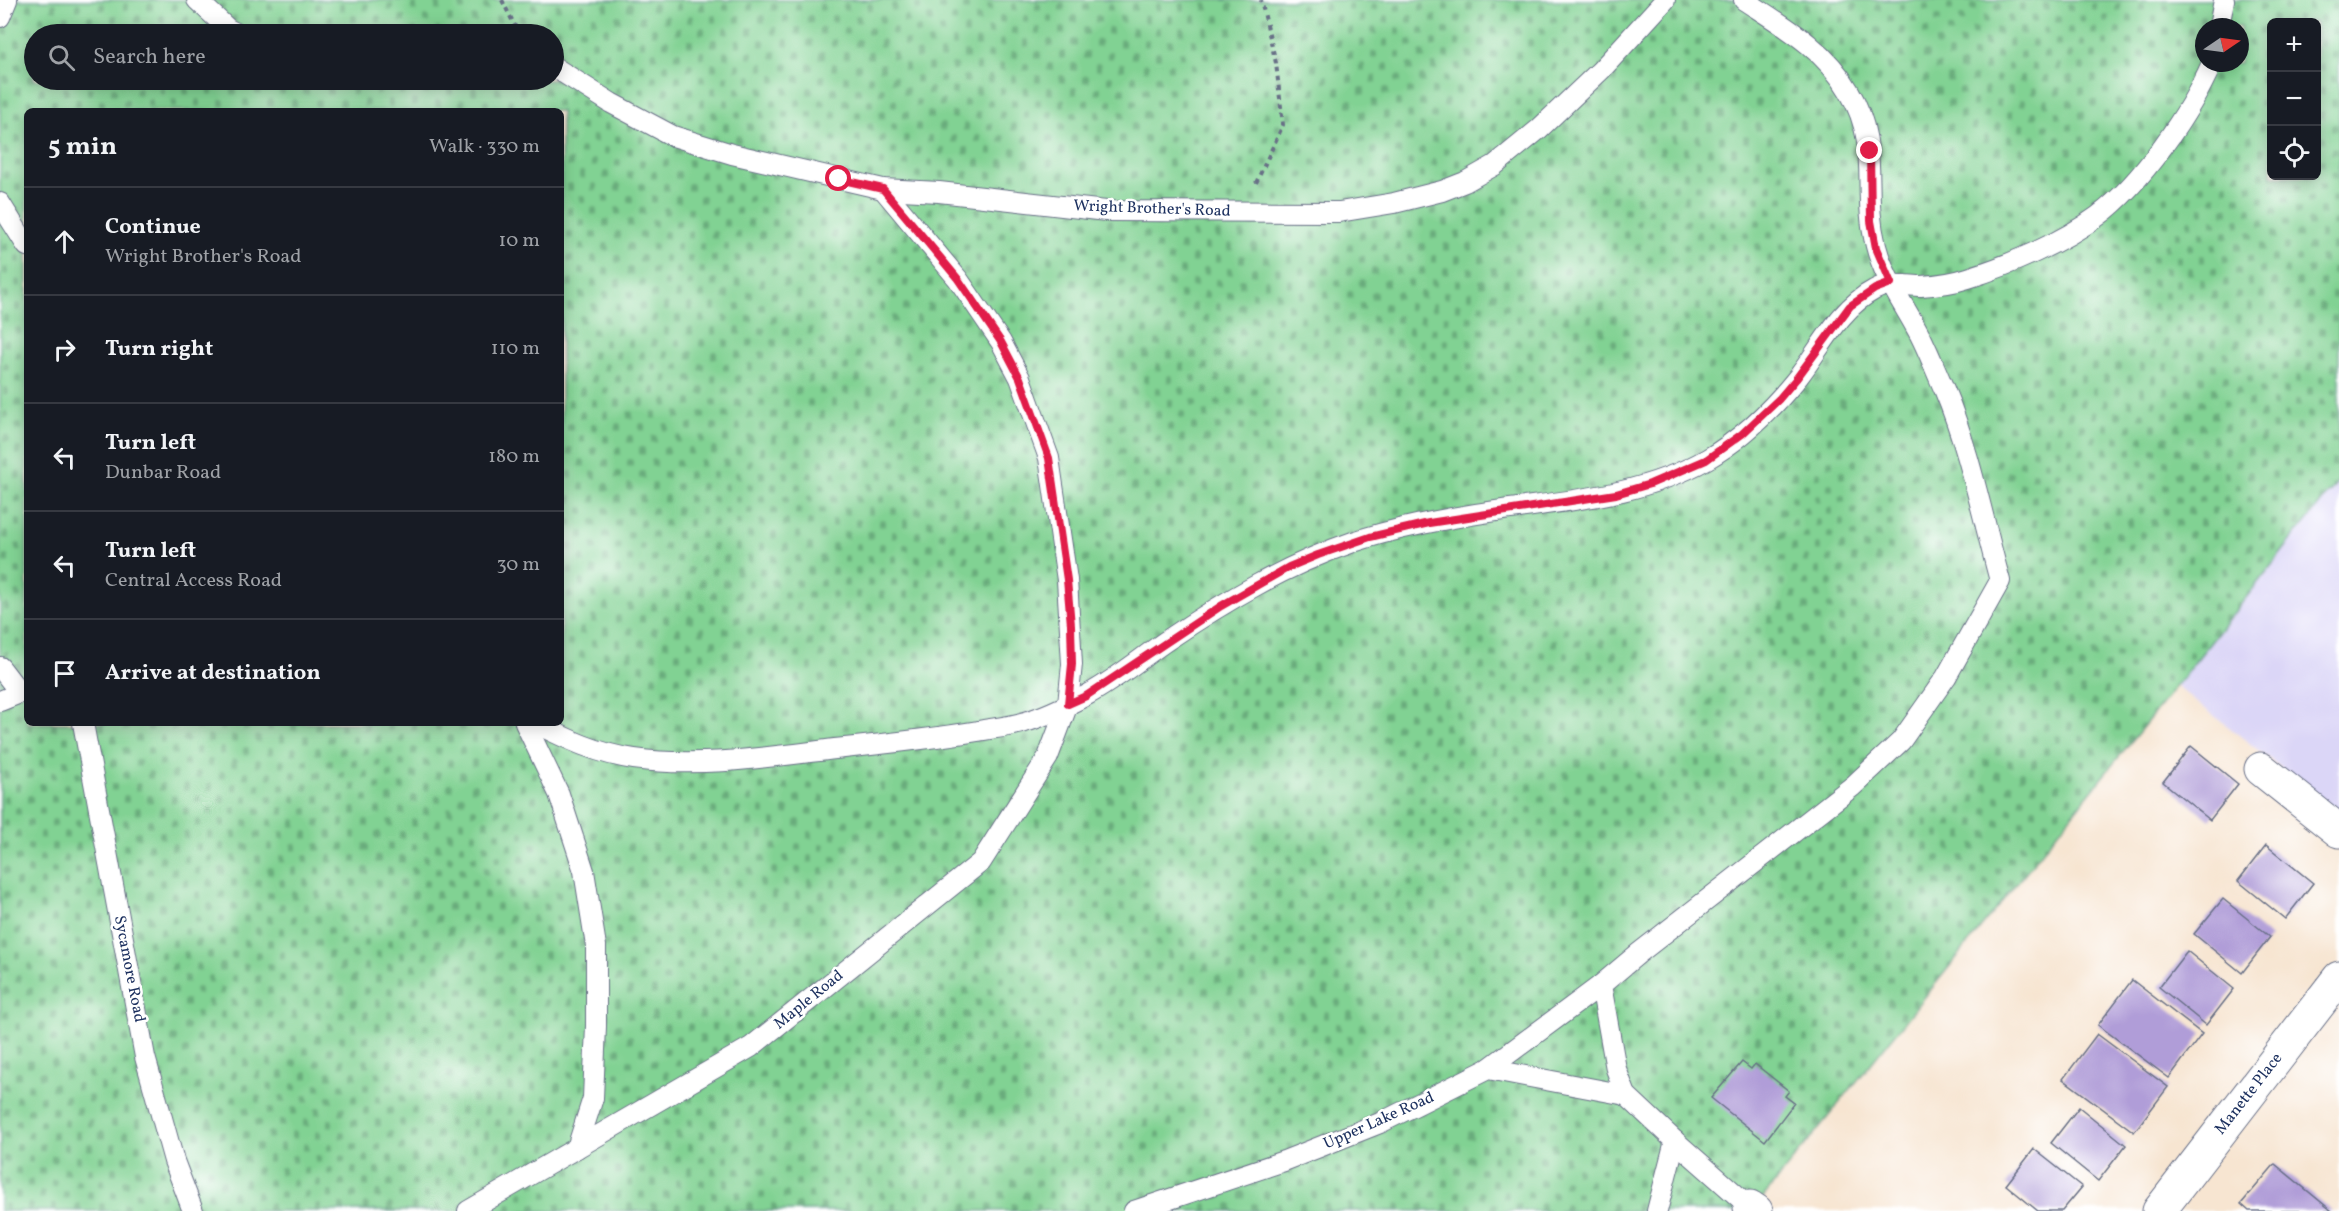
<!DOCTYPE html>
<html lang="en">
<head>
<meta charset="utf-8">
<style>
  body { margin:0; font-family:Vollkorn,serif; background:#242831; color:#f1f3f6 }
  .controls { position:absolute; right:18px; top:18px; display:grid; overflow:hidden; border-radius:9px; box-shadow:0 3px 15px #0003 }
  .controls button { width:54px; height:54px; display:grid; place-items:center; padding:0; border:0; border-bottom:2px solid #363941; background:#171b24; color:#f1f3f6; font:30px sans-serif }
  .compass { position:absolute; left:2195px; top:18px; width:54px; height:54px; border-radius:50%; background:#171b24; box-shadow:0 3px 15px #0003; rotate:77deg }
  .stop { position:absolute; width:18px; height:18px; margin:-14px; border:4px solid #e11d48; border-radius:50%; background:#fff }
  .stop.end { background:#e11d48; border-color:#fff; box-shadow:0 2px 6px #0008 }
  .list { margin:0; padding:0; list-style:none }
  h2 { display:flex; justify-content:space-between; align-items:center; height:78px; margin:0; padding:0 24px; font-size:26px }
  h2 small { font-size:20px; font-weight:400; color:#9ea1a6 }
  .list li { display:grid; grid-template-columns:39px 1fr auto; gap:18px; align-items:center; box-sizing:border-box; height:108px; padding:0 24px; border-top:2px solid #363941 }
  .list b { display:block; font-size:22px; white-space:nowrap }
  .list p { margin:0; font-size:20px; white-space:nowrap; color:#9ea1a6 }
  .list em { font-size:20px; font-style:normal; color:#9ea1a6 }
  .icon { flex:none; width:33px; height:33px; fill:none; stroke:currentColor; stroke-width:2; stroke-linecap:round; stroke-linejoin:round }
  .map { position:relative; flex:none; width:2339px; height:1211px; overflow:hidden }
  .search { position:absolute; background:#171b24; box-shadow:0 3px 15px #0003; left:24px; top:24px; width:540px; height:66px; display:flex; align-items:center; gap:15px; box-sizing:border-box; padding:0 21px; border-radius:33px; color:#9ea1a6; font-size:22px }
  .panel { position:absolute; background:#171b24; box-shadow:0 3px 15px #0003; left:24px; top:108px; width:540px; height:618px; border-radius:9px }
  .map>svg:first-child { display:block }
  .built { fill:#dbd6f7 }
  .cemetery { fill:url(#cemetery-stones); stroke:#4e8078; stroke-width:1.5; fill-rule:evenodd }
  .building { fill:#b09dd8 }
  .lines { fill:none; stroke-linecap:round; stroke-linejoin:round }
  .service-casing { stroke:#686f86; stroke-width:22 }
  .minor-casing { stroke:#686f86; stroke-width:35 }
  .path { stroke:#686f86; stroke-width:4; stroke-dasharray:4.5 4.5; stroke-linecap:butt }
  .service { stroke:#fff; stroke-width:20 }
  .minor { stroke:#fff; stroke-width:33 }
  .route { stroke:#e11d48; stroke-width:8 }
  .labels { text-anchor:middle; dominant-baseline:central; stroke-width:5; stroke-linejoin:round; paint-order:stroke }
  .street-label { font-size:16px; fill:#1b2f5e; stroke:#fff }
</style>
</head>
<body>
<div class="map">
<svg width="2339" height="1211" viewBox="0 0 2339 1211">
  <defs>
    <pattern id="cemetery-stones" width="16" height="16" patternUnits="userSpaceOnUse" patternTransform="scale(1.5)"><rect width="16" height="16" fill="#81d293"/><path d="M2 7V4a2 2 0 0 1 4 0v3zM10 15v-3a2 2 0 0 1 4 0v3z" fill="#69ab7b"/></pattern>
  </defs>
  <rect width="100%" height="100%" fill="#fff"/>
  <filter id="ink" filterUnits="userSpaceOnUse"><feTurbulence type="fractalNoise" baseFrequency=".0167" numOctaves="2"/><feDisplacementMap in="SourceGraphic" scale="12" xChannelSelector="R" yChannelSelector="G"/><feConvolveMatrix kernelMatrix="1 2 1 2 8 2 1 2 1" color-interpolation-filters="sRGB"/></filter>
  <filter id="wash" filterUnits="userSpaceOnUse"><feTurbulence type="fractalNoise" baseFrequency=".008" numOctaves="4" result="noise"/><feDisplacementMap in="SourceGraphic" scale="24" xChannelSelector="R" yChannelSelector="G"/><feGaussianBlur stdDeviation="1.35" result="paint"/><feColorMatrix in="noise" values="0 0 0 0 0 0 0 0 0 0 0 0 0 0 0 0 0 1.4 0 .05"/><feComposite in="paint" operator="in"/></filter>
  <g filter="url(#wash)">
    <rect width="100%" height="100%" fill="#f7e5d1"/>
    <path class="built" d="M2339,480V813L2176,686Z"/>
    <path class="cemetery" d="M0,0H2339V480L2176,686L1752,1211H0ZM2272,22H2316V176H2272ZM2204,27H2240V63H2204ZM34,34H554V80H34ZM27,111H561V723H27Z"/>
    <g id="blocks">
      <g class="building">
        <path d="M2191,746L2238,784L2210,820L2163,782Z"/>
        <path d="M2266,845L2313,883L2285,919L2238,881Z"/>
        <path d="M2223,899L2270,937L2242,973L2194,934Z"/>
        <path d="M2187,951L2234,989L2206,1025L2159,987Z"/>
        <path d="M2132,980L2202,1034L2169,1078L2098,1025Z"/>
        <path d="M2097,1034L2168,1087L2134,1132L2063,1079Z"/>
        <path d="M1742,1062L1751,1069L1755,1064L1789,1091L1785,1096L1794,1103L1765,1141L1711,1098Z"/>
        <path d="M2079,1107L2126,1145L2098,1181L2051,1143Z"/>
        <path d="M2034,1149L2082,1187L2062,1211H2038L2006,1185Z"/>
        <path d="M2275,1164L2332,1211H2249L2241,1204Z"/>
      </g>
    </g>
  </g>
  <g filter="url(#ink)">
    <use href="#blocks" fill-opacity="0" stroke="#686f86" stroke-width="1.5"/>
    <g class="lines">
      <defs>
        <g id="service">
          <path d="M197,0L228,29L238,34"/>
          <path d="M1744,0C1784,26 1825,49 1849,91C1882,147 1861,189 1876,246C1884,278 1905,306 1920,335C1929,353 1936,371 1944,389C1969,448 1983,519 2000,581L1946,677L1901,741L1853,786L1639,953L1601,985L1616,1069L1626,1095L1675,1141L1750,1207"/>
          <path d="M0,17L7,0"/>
          <path d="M2219,27L2224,0"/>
          <path d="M554,67L611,103L673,136L732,154L883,189L939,192L1106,211L1339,212L1394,203L1442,191L1465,182L1495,165L1539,129L1601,70L1665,0"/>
          <path d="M0,203L27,246"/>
          <path d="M0,667L20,693L27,692"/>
          <path d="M0,701L20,693"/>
          <path d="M83,723L145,1057L174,1161L193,1211"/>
          <path d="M525,723L559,794L584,871L596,946V1026L593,1098L577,1148"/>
          <path d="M535,723C567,739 598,754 634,759C700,768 769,757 835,749C883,744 931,739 978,731C993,728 1010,727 1025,722C1046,716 1068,705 1087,695C1115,680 1140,659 1166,641C1225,601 1286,565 1353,542C1401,526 1453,517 1503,510C1574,500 1643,495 1707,459C1742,439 1774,407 1799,376C1822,346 1840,308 1874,290C1890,281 1904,286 1921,286C1937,285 1953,283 1968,278C2010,265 2063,242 2098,216C2141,184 2191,112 2212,63"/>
          <path d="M1488,1069L1601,985"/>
          <path d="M468,1211L751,1047L981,862L1048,757L1068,704L1072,664L1067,580L1049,458L1020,378L1001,342L958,279L883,189"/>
          <path d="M1134,1211L1284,1161L1380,1123L1488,1069L1626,1095"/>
          <path d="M1657,1211L1675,1141"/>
        </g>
        <g id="minor">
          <path d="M2261,769L2339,831"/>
          <path d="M1750,1207L1756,1211"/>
          <path d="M2159,1211L2339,978"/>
        </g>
      </defs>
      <use href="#service" class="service-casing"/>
      <use href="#minor" class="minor-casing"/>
      <g class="path">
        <path d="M502,0L519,34"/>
        <path d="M1256,183L1283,125L1276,63L1261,0"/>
      </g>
      <use href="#service" class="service"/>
      <use href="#minor" class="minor"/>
    </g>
  </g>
  <g class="lines" filter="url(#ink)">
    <path class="route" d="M839,179L883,189L958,279L1001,342L1020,378L1049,458L1067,580L1071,625L1072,664L1068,704L1086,696L1221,606L1289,567L1318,555L1370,537L1429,523L1616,494L1650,484L1706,460L1742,434L1779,399L1796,379L1850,306L1875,289L1891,283L1876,248L1871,221L1870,151"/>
  </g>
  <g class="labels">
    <g class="street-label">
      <text transform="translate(1152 209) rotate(2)">Wright Brother's Road</text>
      <text transform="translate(129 969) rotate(79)">Sycamore Road</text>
      <text transform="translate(809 1000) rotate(-39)">Maple Road</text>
      <text transform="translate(2249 1094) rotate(-52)">Manette Place</text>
      <text transform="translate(1379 1121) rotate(-24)">Upper Lake Road</text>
    </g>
  </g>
</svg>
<div class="controls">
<button>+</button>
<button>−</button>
<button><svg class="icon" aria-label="locate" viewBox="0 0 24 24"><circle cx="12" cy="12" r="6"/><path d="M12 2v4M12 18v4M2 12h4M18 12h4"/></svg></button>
</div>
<svg class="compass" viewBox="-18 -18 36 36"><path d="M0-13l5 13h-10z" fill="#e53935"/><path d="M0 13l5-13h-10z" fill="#9ea1a6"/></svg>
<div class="stop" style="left:839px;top:179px"></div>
<div class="stop end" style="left:1870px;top:151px"></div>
<div class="search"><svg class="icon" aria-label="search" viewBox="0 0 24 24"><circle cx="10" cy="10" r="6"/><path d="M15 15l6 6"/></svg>Search here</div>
<section class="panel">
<h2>5 min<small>Walk · 330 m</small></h2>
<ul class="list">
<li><svg class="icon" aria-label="ahead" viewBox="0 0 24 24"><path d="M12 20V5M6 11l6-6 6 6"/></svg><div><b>Continue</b><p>Wright Brother's Road</p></div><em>10 m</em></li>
<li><svg class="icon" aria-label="right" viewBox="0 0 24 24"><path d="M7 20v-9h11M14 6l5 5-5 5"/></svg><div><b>Turn right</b></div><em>110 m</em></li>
<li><svg class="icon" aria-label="left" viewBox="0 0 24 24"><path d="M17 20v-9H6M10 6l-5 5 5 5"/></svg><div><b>Turn left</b><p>Dunbar Road</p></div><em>180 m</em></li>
<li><svg class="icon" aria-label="left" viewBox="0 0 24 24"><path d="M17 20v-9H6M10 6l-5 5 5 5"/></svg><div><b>Turn left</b><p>Central Access Road</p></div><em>30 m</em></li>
<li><svg class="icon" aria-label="arrive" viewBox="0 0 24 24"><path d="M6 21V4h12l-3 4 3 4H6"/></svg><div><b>Arrive at destination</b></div></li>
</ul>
</section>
</div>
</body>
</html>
